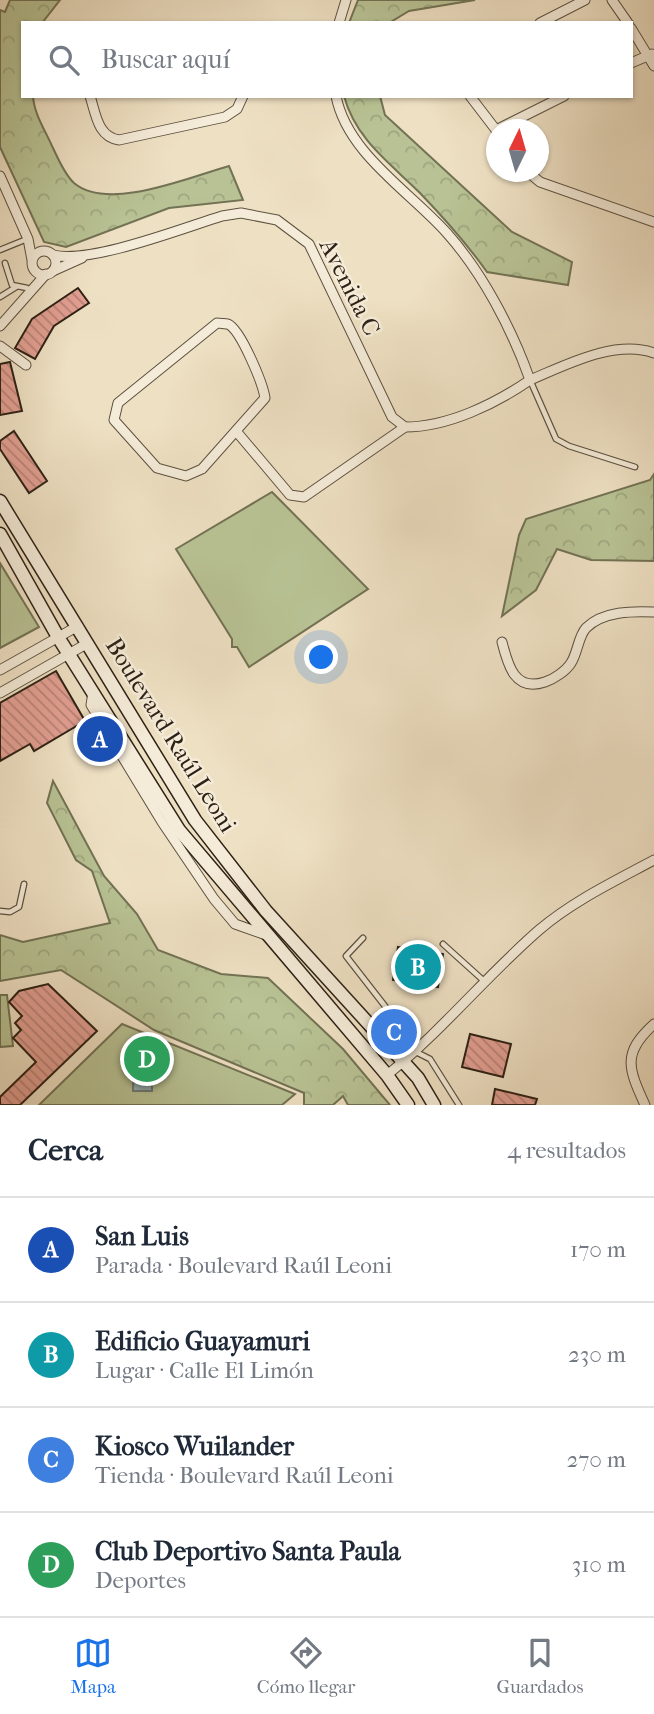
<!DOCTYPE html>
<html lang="es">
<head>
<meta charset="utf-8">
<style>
  body { margin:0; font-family:"IM FELL French Canon",serif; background:#f2f2f3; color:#1f2937 }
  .compass { position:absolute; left:486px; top:119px; width:63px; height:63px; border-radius:50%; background:#fff; box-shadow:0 2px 5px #0004; rotate:5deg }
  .you { position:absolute; left:322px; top:658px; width:24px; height:24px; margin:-18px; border:5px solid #fff; border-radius:50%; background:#1a73e8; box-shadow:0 0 0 10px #1a73e833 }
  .badge { display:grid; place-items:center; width:46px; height:46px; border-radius:50%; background:#1a73e8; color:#fff; font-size:23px; font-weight:700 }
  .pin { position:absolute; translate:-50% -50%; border:4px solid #fff; box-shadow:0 2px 7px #0006 }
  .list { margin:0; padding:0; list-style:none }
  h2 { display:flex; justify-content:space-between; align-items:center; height:91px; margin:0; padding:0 28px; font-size:30px }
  h2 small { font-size:23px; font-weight:400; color:#747a83 }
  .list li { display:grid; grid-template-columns:46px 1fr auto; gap:21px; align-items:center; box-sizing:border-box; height:105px; padding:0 28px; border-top:2px solid #e0e1e3 }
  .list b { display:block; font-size:26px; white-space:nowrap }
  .list p { margin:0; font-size:23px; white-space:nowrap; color:#747a83 }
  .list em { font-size:23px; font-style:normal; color:#747a83 }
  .icon { flex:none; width:38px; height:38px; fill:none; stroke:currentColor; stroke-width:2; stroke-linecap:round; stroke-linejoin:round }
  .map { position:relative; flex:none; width:654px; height:1105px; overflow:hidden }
  .search { position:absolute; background:#fff; box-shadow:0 2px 5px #0004; left:21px; right:21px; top:21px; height:77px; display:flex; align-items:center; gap:18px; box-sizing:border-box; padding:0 24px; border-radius:0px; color:#747a83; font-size:26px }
  .sheet { height:511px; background:#fff }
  nav { display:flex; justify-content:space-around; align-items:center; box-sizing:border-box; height:98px; border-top:2px solid #e0e1e3; background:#fff; font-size:19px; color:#747a83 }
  nav a { display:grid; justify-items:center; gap:4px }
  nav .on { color:#1a73e8 }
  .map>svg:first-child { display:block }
  .forest { fill:url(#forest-crowns); stroke:#727254; stroke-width:2 }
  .park { fill:#b8c294; stroke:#727254; stroke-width:2 }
  .water { fill:#9ebabe; stroke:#717d7a; stroke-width:2 }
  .building { fill:url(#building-back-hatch); stroke:#2d2115; stroke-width:2 }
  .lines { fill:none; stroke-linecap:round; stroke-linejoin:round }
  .service-casing { stroke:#5d5140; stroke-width:7 }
  .minor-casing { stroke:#5d5140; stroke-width:11 }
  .secondary-casing { stroke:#2d2115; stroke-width:15 }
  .service { stroke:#f4ebd8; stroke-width:4.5 }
  .minor { stroke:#f4ebd8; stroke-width:9 }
  .secondary { stroke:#f4ebd8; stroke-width:12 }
  .labels { text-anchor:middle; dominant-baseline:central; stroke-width:5; stroke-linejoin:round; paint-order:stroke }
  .street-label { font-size:24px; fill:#2d2115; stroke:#f4ebd8 }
</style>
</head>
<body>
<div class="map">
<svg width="654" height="1105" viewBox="0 0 654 1105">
  <defs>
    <pattern id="forest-crowns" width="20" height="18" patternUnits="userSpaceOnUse" patternTransform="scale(1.75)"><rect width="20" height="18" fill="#b8c294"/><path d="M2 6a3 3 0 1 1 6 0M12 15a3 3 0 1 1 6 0" fill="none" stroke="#9ea67f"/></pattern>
    <pattern id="building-back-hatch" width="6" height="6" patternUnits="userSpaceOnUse" patternTransform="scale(1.75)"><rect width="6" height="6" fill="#e29f92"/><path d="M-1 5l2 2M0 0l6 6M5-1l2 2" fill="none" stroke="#b88176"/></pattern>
  </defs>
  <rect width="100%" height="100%" fill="#eee0c3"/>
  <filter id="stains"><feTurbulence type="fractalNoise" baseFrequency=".00286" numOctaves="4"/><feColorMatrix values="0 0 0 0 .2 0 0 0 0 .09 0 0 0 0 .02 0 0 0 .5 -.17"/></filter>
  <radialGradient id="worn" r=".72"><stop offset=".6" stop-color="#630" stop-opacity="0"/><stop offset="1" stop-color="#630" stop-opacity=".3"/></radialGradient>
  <g class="forest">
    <path d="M10,0H60L42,23H23V96H33C34,114 45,130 52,146C58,158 64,174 74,183C108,212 190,177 229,166L243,200L169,208L66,247L44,242L0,147V10L5,12Z"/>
    <path d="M358,0H475L409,11L389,23H349Z"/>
    <path d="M344,96H380L385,115L512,232L572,262L568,285L487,272C467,244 444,218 420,193C390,163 356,140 344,96Z"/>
    <path d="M654,474V561L591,560L557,549L536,590L502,616L519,535L526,519L650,480Z"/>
    <path d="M53,781L104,876L137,914L158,950L221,974L268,978L343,1049L390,1105H348L343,1096L333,1105H304V1093L154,1030L61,970L0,981V935L23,942L110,923L92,871L76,860L47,803Z"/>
  </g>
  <g class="park">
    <path d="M272,492L368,589L249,667L237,647H232V639L176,549Z"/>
    <path d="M0,563L39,627L0,648Z"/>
    <path d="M0,995H7L13,1046L0,1047Z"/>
    <path d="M122,1024L295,1094L282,1105H39Z"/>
  </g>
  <path class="water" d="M131,1054L152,1055V1091H133L134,1060Z"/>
  <g class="building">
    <path d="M78,288L89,303L54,326L35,359L15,348L32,319Z"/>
    <path d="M10,362L22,411L0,415V364Z"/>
    <path d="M14,431L47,481L29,493L0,449V441Z"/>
    <path d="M56,671L85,721L34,751L30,744L0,761V703Z"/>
    <path d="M398,947L443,954L438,987L393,980Z"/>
    <path d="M48,984L97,1031L20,1105H0V1097L36,1062L13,1038L21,1030L15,1023L22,1016L9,1002L19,991Z"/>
    <path d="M470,1034L511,1044L503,1077L462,1067Z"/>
    <path d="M495,1089L537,1099L535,1105H492Z"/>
  </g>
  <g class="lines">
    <defs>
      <g id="service">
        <path d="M0,250L27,239"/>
        <path d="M5,263L12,285L27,288"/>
        <path d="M0,297L16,287"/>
        <path d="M530,380L556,439L569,446L635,467"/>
        <path d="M0,911L10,912L19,907L24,884"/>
        <path d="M363,938L346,956L388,1010V1020L377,1032"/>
        <path d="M443,944L484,981"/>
        <path d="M416,1052L430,1059L459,1105"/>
      </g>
      <g id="minor">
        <path d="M612,0L628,23"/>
        <path d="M339,23L346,0"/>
        <path d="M540,23L585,0"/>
        <path d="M631,28L654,66"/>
        <path d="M631,63L652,54"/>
        <path d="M90,96C96,115 98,137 119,140L225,117L237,109L243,96"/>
        <path d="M470,96L496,130"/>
        <path d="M496,130L564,96"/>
        <path d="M528,172L540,182L654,222"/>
        <path d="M0,176L28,239L32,260"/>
        <circle cx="44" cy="263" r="12"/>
        <path d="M53,255C91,264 183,228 222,216L241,213L277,220L309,244L392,417L405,427C448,427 495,404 530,380C512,329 482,272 446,232C409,191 347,153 336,96"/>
        <path d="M53,271L82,258"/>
        <path d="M217,323C219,323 226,324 228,324C241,330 263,384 265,398L202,469L186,476L157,468L114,420L118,403Z"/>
        <path d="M0,326L46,274"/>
        <path d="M0,346L26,365"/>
        <path d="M530,380C566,365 615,339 654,353"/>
        <path d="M236,431L290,495L304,497L405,427"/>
        <path d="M502,642C508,666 515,692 545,682C554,679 566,671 571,663C578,652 578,637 586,628C603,611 633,611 654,612"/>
        <path d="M0,670L78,626"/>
        <path d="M93,692L91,705L162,822L214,899L235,924L266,935"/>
        <path d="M0,693L88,643"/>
        <path d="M387,1075C442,1031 486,976 539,930C573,901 615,881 654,860"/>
        <path d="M645,1105C628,1068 622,1053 654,1024"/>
      </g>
      <g id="secondary">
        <path d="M0,501L195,820L266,911L418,1078L434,1105"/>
        <path d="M0,534L58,637L179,830L387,1075L408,1105"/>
      </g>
    </defs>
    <use href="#service" class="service-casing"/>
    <use href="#minor" class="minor-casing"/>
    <use href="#secondary" class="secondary-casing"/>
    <use href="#service" class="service"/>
    <use href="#minor" class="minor"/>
    <use href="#secondary" class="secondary"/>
  </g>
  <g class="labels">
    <g class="street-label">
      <text transform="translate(350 287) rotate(63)">Avenida C</text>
      <text transform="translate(171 735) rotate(58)">Boulevard Raúl Leoni</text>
    </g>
  </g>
  <rect width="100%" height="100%" filter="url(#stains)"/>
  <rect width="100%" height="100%" fill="url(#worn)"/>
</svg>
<svg class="compass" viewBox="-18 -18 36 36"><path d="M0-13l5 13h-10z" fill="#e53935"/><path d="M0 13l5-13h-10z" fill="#747a83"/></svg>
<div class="you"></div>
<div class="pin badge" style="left:100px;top:739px;background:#1a4fb4">A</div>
<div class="pin badge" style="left:418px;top:967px;background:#0f9aa8">B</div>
<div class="pin badge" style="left:394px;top:1032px;background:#3f7fe0">C</div>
<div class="pin badge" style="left:147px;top:1059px;background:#2e9e5b">D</div>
<div class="search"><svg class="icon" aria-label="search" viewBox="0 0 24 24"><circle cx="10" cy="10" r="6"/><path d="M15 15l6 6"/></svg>Buscar aquí</div>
</div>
<section class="sheet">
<h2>Cerca<small>4 resultados</small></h2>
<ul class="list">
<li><span class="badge" style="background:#1a4fb4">A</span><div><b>San Luis</b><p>Parada · Boulevard Raúl Leoni</p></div><em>170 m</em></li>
<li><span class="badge" style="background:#0f9aa8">B</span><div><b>Edificio Guayamuri</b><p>Lugar · Calle El Limón</p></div><em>230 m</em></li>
<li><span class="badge" style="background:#3f7fe0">C</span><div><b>Kiosco Wuilander</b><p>Tienda · Boulevard Raúl Leoni</p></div><em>270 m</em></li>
<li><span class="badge" style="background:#2e9e5b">D</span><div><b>Club Deportivo Santa Paula</b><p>Deportes</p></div><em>310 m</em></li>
</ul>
</section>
<nav>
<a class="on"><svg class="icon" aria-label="map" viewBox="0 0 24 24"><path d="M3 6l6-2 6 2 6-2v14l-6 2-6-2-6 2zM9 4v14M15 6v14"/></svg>Mapa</a>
<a><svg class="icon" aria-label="directions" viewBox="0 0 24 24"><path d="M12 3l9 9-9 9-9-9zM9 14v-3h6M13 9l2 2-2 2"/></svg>Cómo llegar</a>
<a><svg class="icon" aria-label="saved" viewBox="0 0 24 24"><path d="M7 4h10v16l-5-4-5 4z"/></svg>Guardados</a>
</nav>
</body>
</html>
